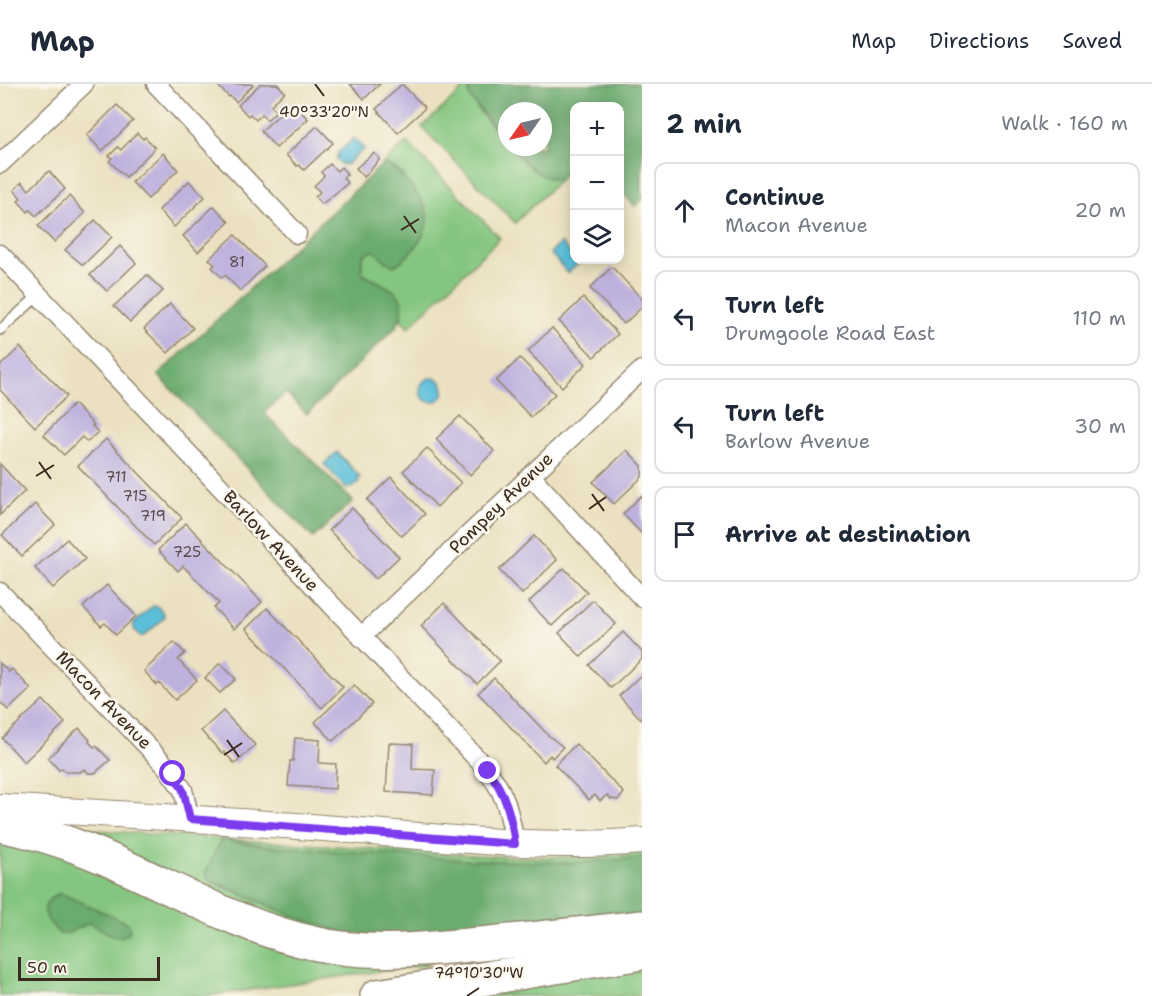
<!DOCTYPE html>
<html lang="en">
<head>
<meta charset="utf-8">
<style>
  body { margin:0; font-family:"Shantell Sans",sans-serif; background:#f6f6f7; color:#1f2937 }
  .controls { position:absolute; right:18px; top:18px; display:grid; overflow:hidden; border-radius:12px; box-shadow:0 3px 15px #0003 }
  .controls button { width:54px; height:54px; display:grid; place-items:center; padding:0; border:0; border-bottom:2px solid #e0e1e3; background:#fff; color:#1f2937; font:30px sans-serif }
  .compass { position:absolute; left:498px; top:18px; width:54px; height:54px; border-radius:50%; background:#fff; box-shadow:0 3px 15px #0003; rotate:236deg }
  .scale { position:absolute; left:18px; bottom:15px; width:142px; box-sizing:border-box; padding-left:6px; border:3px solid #3b2a1e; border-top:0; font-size:16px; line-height:21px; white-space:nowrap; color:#3b2a1e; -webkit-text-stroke:4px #fbf7ec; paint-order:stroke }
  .stop { position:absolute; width:18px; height:18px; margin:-14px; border:4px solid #7c3aed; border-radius:50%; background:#fff }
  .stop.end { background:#7c3aed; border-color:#fff; box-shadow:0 2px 6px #0008 }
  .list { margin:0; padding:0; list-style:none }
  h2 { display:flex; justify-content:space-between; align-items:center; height:78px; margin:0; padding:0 24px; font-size:26px }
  h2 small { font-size:20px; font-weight:400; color:#747a83 }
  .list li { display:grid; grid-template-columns:39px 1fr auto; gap:18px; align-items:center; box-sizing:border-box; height:96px; margin:0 12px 12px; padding:0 12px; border:2px solid #e0e1e3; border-radius:12px }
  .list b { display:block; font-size:22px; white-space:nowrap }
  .list p { margin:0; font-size:20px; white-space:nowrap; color:#747a83 }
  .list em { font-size:20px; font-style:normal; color:#747a83 }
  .icon { flex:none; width:33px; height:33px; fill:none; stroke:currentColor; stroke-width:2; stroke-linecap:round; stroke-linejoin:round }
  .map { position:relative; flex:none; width:642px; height:912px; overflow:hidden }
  header { display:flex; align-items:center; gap:36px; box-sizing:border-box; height:84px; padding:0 30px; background:#fff; border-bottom:2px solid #e0e1e3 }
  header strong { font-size:28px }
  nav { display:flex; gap:33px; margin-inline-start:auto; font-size:21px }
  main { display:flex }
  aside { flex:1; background:#fff }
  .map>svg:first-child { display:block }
  .green { fill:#84c67f; stroke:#60784e; stroke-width:1.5 }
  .forest { fill:#6bab6e; stroke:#536a46; stroke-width:1.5 }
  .water { fill:#5cbfda; stroke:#4c747c; stroke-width:1.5 }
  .building { fill:#beb1de }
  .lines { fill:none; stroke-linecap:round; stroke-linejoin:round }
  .service-casing { stroke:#93866f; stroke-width:12 }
  .minor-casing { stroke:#93866f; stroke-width:21 }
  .secondary-casing { stroke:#93866f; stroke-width:28 }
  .motorway-casing { stroke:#93866f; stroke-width:36 }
  .service { stroke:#fff; stroke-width:9 }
  .minor { stroke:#fff; stroke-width:18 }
  .secondary { stroke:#fff; stroke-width:26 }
  .motorway { stroke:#fff; stroke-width:33 }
  .route { stroke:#7c3aed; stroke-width:8 }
  .ticks { fill:none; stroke:#3b2a1e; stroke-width:2 }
  .labels { text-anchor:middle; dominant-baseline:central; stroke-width:5; stroke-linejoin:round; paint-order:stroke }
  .number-label { font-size:15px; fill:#5c4c4e }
  .street-label { font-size:18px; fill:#3b2a1e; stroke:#fbf7ec }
  .ticks-label { font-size:15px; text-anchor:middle; fill:#3b2a1e; stroke:#fbf7ec; stroke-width:5; stroke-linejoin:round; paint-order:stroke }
</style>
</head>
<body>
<header>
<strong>Map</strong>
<nav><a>Map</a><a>Directions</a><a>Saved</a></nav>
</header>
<main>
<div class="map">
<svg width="642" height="912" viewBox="0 0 642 912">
  <rect width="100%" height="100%" fill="#fbf7ec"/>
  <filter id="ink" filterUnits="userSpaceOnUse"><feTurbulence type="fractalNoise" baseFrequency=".0167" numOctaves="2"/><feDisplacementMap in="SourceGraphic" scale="12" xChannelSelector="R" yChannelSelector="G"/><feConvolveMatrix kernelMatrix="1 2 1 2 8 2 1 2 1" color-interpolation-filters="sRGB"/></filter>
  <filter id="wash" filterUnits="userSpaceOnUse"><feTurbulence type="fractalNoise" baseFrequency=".008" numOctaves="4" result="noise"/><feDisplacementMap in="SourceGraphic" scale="24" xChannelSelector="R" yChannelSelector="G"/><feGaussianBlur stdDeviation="1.35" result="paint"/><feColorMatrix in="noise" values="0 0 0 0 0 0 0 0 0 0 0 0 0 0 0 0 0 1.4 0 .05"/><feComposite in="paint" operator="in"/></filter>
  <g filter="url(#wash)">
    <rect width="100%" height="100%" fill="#ebe1c0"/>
    <g class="green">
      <path d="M469,0C467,20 494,43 507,59V63H511C524,79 537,94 559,96L515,139L422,43Z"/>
      <path d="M407,58L500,154L408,244L401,235C406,203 384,203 363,190C360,178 361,168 374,166L387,178L403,91L394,84L384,79Z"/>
      <path d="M68,744C171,752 275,758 378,765C466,771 554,778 642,769V774L574,779L467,776L276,763L220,756L212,798L300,835L345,849L282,839Z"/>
      <path d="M0,745L109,782L431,880L206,912H0Z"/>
      <path d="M642,875V911L636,912H434Z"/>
    </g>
    <g class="forest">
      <path d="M469,0H642V116L635,122L620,106V22H574V80L559,96C536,94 525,79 511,63H543V27H507V59L469,12Z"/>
      <path d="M384,79C397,85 403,93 412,104C416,110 423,117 425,123C434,146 412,171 394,182L387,178L374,167C360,168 360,178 363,190C386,204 414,207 397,242L307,330L286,309L264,329L353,417L313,454L158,291Z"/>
      <path d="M221,756L276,763L467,776L574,779L642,774V835L439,854L345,849L300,835L208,795L206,792V787Z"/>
      <path d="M60,809L128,839L130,848C114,861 106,844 88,839L69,849L60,850C44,835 36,820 60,809Z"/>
    </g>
    <g class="water">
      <path d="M354,54L364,65L346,81L344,79L342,81L336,75L338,72L337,70Z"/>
      <path d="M561,159L579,179L568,189L550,169Z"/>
      <circle cx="432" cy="306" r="12"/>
      <path d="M337,368L360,393L358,395L359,397L353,404L351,402L347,405L324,380Z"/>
      <path d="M153,522L158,523L164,530V534L144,552H140L134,545L133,540Z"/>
    </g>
    <g id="blocks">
      <g class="building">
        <path d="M216,0H251L253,1L236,18L230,12L229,13Z"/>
        <path d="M260,0H277L285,8L271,21L276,27L267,36L262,30L256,36L250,30L248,32L238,21Z"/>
        <path d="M350,0H380L364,15Z"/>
        <path d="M402,0L425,24L398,49L376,25Z"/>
        <path d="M286,18L289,21L292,18L308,35L276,64L261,47L282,28L279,24Z"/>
        <path d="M117,21L133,37L102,67L87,51Z"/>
        <path d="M317,42L333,59L304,86L299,81L297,82L286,71Z"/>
        <path d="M137,49L143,55L145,53L155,64L126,93L109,77L112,74L109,72L118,63L121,66Z"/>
        <path d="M163,69L178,86L148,115L132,98Z"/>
        <path d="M374,69L380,75L364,93L356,84Z"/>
        <path d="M330,80L337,87L341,83L347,90L343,94L348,99L322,120L315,113L320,108L314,102L324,92L321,88Z"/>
        <path d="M49,87L65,105L36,132L30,126L28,128L18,117L21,114L14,106L22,98L29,106Z"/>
        <path d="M189,97L205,113L174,143L159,126Z"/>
        <path d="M69,112L85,129L54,158L38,142Z"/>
        <path d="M214,122L229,138L198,168L183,152Z"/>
        <path d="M95,136L112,153L83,181L65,166Z"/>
        <path d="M235,151L265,182L240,207L225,191L222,194L212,183L215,181L209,175Z"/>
        <path d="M120,162L136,179L107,207L90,191Z"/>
        <path d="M612,183L642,215V223L624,240L590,204Z"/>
        <path d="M147,191L163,207L130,238L114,222Z"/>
        <path d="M583,214L618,250L594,273L559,237Z"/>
        <path d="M170,220L193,244L168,269L144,245Z"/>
        <path d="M552,244L586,280L562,303L528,267Z"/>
        <path d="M20,263L67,312L35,343L0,306V282Z"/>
        <path d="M520,274L555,310L531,333L496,297Z"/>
        <path d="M74,320L94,341L92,342L98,348L87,358L82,353L64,371L44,351Z"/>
        <path d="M460,332L494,367L470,391L436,355Z"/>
        <path d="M106,355L182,434L154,461L78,382Z"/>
        <path d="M427,364L461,399L437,423L403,387Z"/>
        <path d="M627,366L642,382V393L614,420L593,398Z"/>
        <path d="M0,380L25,407L0,431Z"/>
        <path d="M391,393L425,430L402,452L367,416Z"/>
        <path d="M642,411V450L623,430Z"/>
        <path d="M35,420L55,441L22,472L2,451Z"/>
        <path d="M352,424L399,473L376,495L329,446Z"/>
        <path d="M186,439L262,518L234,545L214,524L219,519L192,491L183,482L178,487L158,466Z"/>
        <path d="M534,452L557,476L522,510L499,486Z"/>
        <path d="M67,455L85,475L53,504L35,484Z"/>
        <path d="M564,484L587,508L552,542L529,518Z"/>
        <path d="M107,501L136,532L116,551L105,539L101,542L83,523Z"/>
        <path d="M593,516L616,540L581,573L559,549Z"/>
        <path d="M444,519L500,577L477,600L421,542Z"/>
        <path d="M267,524L343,603L322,624L246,545Z"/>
        <path d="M623,548L642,568V575L611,604L589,581Z"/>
        <path d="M174,558L185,569L178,576L197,596L175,616L159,599L157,601L144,587Z"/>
        <path d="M0,579L9,588L12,585L31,605L8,626L0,618Z"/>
        <path d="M220,579L236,595L220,609L205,594Z"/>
        <path d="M642,590V636L619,612Z"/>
        <path d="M494,594L548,651L563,663L552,674L550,671L544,678L478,609Z"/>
        <path d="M354,601L372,620L333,657L315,638Z"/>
        <path d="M43,616L65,639L24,678L2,654Z"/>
        <path d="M223,627L255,661L235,680L224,668L222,669L201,647Z"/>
        <path d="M79,644L90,656L89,658L94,663L96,662L110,676L95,689H88L85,685L80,688H66L62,684L59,686L48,674Z"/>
        <path d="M295,654L320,656L319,679L336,680L335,705L288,702L290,677H293Z"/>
        <path d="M389,659L413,660L412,685L435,686L433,711L386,708Z"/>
        <path d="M576,660L624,709L618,716L611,715L607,711L600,717L595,711L589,716L555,681Z"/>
      </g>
    </g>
  </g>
  <g filter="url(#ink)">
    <use href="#blocks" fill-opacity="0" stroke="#93866f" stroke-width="1.5"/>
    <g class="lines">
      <defs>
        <path id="service" d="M0,246L39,211"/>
        <g id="minor">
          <path d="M156,0L297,150"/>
          <path d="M0,80L84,0"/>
          <path d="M0,170L481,679C505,706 509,725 515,760"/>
          <path d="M531,392L642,514"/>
          <path d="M0,508L166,682L183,706L190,735"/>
          <path d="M361,553L642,286"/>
        </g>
        <path id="secondary" d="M0,723C112,730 225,736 337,745C438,753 540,766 642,757"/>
        <g id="motorway">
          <path d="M0,741C31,747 62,756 91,768C165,798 234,842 313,859C367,872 425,865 480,860C534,855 588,849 642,843"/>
          <path d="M377,912L642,869"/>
        </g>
      </defs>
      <use href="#service" class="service-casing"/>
      <use href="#minor" class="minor-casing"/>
      <use href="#secondary" class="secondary-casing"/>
      <use href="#motorway" class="motorway-casing"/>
      <use href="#service" class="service"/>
      <use href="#minor" class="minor"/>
      <use href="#secondary" class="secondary"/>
      <use href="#motorway" class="motorway"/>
    </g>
  </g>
  <g class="lines" filter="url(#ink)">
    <path class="route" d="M173,690L183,706L190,735L515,760C511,732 506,709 488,687"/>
  </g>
  <path class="ticks" d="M315,0L324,12M404,132L416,149M401,146L419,135M39,378L51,395M36,392L54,381M592,410L604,427M589,425L606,413M227,656L239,673M224,671L242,659M467,912L479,904"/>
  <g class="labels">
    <g class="number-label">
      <text x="237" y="178">81</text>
      <text x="116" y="393">711</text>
      <text x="135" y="412">715</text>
      <text x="153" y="432">719</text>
      <text x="187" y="468">725</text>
    </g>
    <g class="street-label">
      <text transform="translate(501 419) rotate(-44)">Pompey Avenue</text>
      <text transform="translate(271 457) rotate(47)">Barlow Avenue</text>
      <text transform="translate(104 616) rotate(46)">Macon Avenue</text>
    </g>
  </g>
  <g class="ticks-label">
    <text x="324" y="33">40°33'20"N</text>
    <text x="479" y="894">74°10'30"W</text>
  </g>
</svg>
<div class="controls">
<button>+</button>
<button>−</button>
<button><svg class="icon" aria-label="layers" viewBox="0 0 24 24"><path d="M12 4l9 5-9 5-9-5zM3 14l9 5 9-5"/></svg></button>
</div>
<svg class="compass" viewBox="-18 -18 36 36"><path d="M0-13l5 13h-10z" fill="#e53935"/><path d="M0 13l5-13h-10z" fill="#747a83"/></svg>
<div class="scale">50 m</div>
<div class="stop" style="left:173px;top:690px"></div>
<div class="stop end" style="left:488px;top:687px"></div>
</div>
<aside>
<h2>2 min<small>Walk · 160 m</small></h2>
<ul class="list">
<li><svg class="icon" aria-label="ahead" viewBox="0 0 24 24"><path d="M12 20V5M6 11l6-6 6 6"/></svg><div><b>Continue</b><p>Macon Avenue</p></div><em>20 m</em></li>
<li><svg class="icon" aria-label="left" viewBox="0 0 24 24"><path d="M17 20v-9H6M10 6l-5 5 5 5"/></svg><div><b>Turn left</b><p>Drumgoole Road East</p></div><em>110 m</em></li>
<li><svg class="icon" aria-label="left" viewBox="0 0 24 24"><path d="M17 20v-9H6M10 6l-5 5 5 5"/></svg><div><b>Turn left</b><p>Barlow Avenue</p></div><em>30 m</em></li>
<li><svg class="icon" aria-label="arrive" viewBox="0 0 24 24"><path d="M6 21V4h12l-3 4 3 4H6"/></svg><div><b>Arrive at destination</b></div></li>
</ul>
</aside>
</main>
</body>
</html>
